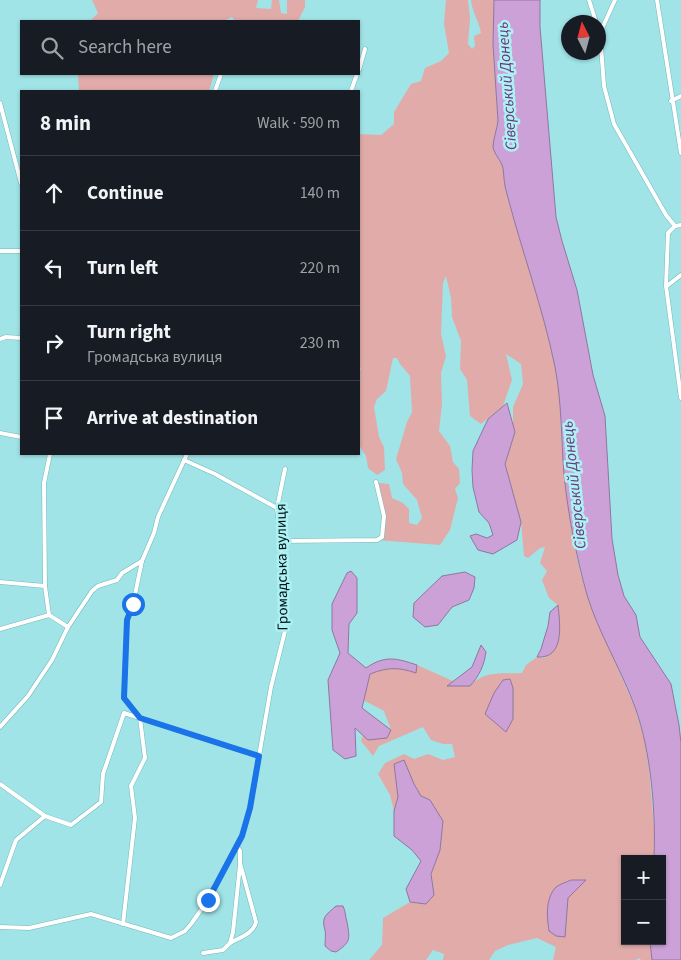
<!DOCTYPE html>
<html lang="en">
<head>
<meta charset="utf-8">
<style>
  body { margin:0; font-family:"Source Sans 3",sans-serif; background:#242831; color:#f1f3f6 }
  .controls { position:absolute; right:15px; bottom:15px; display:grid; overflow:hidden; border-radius:0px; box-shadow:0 1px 4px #0004 }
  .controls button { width:45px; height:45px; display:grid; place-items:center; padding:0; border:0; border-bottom:1px solid #363941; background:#171b24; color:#f1f3f6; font:25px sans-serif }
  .compass { position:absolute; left:561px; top:15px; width:45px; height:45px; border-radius:50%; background:#171b24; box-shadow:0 1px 4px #0004; rotate:354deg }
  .stop { position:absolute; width:15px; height:15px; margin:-11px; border:4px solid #1a73e8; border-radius:50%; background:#fff }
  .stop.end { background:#1a73e8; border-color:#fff; box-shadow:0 1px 5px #0008 }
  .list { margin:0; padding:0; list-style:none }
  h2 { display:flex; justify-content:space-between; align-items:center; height:65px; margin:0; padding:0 20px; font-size:21px }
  h2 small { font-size:16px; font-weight:400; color:#9ea1a6 }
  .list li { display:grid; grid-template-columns:32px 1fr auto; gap:15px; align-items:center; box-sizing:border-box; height:75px; padding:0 20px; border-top:1px solid #363941 }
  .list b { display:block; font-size:19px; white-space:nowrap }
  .list p { margin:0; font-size:16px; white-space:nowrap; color:#9ea1a6 }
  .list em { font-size:16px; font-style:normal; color:#9ea1a6 }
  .icon { flex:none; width:28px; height:28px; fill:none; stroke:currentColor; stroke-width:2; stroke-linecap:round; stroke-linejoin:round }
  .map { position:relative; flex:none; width:681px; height:960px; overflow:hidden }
  .search { position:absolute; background:#171b24; box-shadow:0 1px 4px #0004; left:20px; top:20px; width:340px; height:55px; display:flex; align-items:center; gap:12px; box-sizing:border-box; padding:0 18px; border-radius:0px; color:#9ea1a6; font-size:19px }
  .panel { position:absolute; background:#171b24; box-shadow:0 1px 4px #0004; left:20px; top:90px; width:340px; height:365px; border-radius:0px }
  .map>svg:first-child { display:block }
  .green { fill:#e1abaa }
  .water { fill:#cca1d7; stroke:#8f779e }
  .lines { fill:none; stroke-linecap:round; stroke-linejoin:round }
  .street-casing { stroke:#74b7ba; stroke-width:5 }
  .street { stroke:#fff; stroke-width:4 }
  .route { stroke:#1a73e8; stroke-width:6 }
  .labels { text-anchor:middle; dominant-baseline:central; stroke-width:5; stroke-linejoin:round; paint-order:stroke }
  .street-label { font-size:15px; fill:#001618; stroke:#adf1f4 }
  .water-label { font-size:16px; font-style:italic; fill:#6c3779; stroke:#adf1f4 }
</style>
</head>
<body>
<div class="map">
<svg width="681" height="960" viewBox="0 0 681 960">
  <rect width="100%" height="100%" fill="#a0e4e7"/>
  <g class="green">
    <path d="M92,0H258L256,8L271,9L272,0H279L281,13L287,14V0H305V7L298,21H235L232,17L224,21H90L98,13Z"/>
    <path d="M446,0H468L470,18L468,44L472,49L475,46L474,36L481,33C479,21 472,12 471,0H494L493,44L498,121L497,131L494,143L495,152L503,167L506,192L540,303L555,366L560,396L561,437L567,496L573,540L580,571L589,602L635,708L644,738L649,769L654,826V859H625V941H650L652,960H641L639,958L636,960H553L556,947L537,938L508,945L495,951L489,960H443L444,954L433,950L426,960H369L382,945L383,918L410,902L426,904L434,895L431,873L440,850L443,822L430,800L421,796L414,784L394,764L398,797L394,811L390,795L378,774L385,763L404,754L414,759L428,754L443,760L455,757L452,744H443L431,740L423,727L379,746L373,756L361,741L363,735L368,740L386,738L391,730L384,711L363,700L370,674C388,667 398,667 416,673L417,665L453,681L448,686H470C484,670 502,674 522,673L526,665L537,657L545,658L558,605L549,598L542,580L547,571L540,563L545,547L540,548L528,558L524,556L521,522L505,464L515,433L513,425V407L523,384L521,364L506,354L512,380L503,406L481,424L470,416L467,380L460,369L461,341L452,317L451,298L446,276L443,283L441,334L446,356L441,373L442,404L439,431L450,446L453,462L459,469L460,483L455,489L458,498L450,530L440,545L377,540L382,537L384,516L380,501L379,483L389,484L392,498L403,503L409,509V523L417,525L422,518L417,500L403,484L402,473L396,459L407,422L412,412L410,376L400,364L397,358H393L386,391L377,399L374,407L379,437L384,447L385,470L377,475L368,468L366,456L359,445V372L361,369L359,364V134L381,135L394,124V112L411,84L421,81L425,68L441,61L449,53L444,24Z"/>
    <path d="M78,74H214L209,91H79Z"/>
  </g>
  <g class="water">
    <path d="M494,0H540V27L556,217L562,241L577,290L593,375L605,416L612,539L618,575L624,596L636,615L640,637L671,684L679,725L681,743V960H652L650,941H662V859H654C656,812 651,751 635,707C621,669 599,634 587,595C576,555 568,515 564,474C561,439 562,403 555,367C543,308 522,252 507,194C504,185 504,176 503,168C501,160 494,154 493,147C493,140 497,129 498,121L493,44Z"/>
    <path d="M507,403L515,432L505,464L521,522L517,540L493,554L478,550L470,536L476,534L487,538L493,535L489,523L479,512L473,487L472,470L473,451L488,419Z"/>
    <path d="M351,571L357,578V613L349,624L348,653L366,668C385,655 396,658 417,665L416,673C398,667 388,667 370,674L362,708L391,730L387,738L368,740L355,728L356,756L345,759L333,750L328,680L340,653L332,630V604L347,573Z"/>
    <path d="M465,572L475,577L474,588L469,600L452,607L438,625L425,627L413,617L414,603L442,576Z"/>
    <path d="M558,605C560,624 565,659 537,657L541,649L548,626L550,612Z"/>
    <path d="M481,645L486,652C484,666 479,676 470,686H447L472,667Z"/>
    <path d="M510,679L513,688V719L506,732L485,714L494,693L503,680Z"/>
    <path d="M404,760L414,784L421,796L430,800L443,821L440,850L431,874L434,895L426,904L410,902L406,889L421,861L412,850L394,836V811L398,797L394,764Z"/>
    <path d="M571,880H586L568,898L565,937L556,936L549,931C547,917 545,899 556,887C560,884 567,882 571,880Z"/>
    <path d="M336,906H343C346,912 345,916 347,922C350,939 351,942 336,952L331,951L325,946C325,941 326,934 325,930C321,917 326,915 336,906Z"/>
  </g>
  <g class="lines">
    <defs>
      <g id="street">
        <path d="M589,0L596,22"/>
        <path d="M615,0L600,33L604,86L614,124L666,215L675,226"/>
        <path d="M657,0L681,153"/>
        <path d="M359,70L365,49"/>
        <path d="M215,91L221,74"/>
        <path d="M351,91L357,74"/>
        <path d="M671,101L681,96"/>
        <path d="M0,103L21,183"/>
        <path d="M681,225L675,226L668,233L666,286L681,398"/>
        <path d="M0,251H21"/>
        <path d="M667,286L681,275"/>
        <path d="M0,339L6,337L21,338"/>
        <path d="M0,433L21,437"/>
        <path d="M50,454L44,483L45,586L49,615L68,627"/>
        <path d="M184,460L215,474L277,508"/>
        <path d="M281,541L377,540L382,537L384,516L376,482"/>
        <path d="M0,582L45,586"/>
        <path d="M0,629L49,615"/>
        <path d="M0,727L28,696L52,660L68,627L92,591L98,586L117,580L122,573L142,561"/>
        <path d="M0,784L45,816L71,825L101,802L103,774L124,713L259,756"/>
        <path d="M0,885L16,840L45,816"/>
        <path d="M123,924L135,818L131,786L145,758L140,718L124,698L127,619L133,604L142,561L154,533L158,517L187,454"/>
        <path d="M0,927L29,928L91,914L171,938L185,931L191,924L208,900L242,836L250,808L271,687L285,631L281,541L277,508L285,469"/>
        <path d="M230,943C239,938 254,933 256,922L240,863V851L237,847"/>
        <path d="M203,953L223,950L230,943L233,932L240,865"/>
      </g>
    </defs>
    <use href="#street" class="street-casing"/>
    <use href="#street" class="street"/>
  </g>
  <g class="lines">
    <path class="route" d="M133,604L127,620L124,698L140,718L259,756L250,808L242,836L208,900"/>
  </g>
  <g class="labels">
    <g class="street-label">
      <text transform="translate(282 567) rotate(-91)">Громадська вулиця</text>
    </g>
    <g class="water-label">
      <text transform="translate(507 86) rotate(-94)">Сіверський Донець</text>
      <text transform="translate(574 485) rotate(-96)">Сіверський Донець</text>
    </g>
  </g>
</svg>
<div class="controls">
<button>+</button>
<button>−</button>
</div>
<svg class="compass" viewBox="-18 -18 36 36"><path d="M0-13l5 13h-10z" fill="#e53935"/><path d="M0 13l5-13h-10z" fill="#9ea1a6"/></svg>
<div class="stop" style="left:133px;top:604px"></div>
<div class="stop end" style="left:208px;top:900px"></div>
<div class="search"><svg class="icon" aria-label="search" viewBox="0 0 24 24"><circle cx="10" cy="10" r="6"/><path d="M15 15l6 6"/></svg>Search here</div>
<section class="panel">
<h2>8 min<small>Walk · 590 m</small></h2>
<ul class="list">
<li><svg class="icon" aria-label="ahead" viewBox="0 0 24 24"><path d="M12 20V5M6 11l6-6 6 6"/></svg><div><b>Continue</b></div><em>140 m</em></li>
<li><svg class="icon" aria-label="left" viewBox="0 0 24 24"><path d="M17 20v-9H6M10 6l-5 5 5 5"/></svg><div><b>Turn left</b></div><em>220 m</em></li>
<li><svg class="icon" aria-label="right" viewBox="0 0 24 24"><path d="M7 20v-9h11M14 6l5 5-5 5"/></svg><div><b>Turn right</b><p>Громадська вулиця</p></div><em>230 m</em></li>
<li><svg class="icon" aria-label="arrive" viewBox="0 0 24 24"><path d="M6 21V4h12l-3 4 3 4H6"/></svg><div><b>Arrive at destination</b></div></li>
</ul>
</section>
</div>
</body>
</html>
